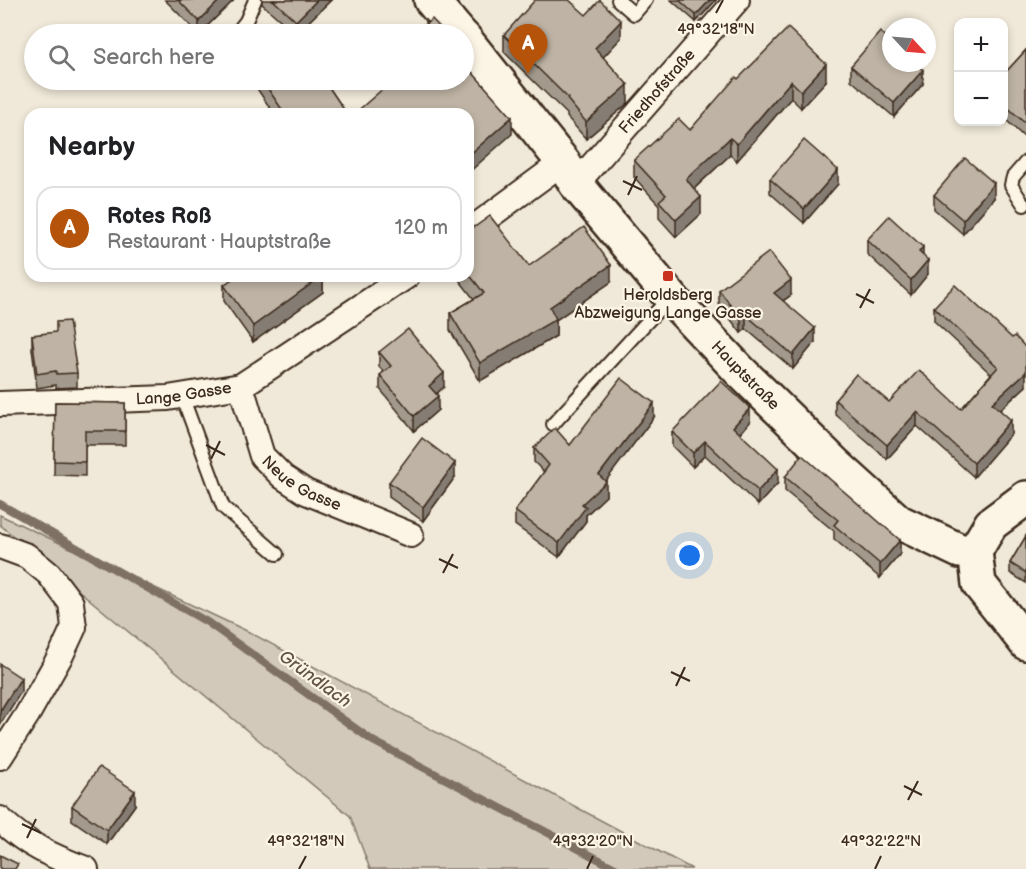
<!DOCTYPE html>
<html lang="en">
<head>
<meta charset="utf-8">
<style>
  body { margin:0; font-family:"Balsamiq Sans",sans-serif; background:#f2f2f2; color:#202124 }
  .controls { position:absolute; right:18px; top:18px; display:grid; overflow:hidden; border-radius:12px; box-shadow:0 3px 9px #0003 }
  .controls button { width:54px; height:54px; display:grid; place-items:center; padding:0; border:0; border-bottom:2px solid #e0e0e0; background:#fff; color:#202124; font:30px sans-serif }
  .compass { position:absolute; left:882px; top:18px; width:54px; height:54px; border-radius:50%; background:#fff; box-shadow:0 3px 9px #0003; rotate:116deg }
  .you { position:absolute; left:690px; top:556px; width:21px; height:21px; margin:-15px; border:4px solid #fff; border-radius:50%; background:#1a73e8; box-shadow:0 0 0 9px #1a73e833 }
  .badge { display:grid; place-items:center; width:39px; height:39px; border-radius:50%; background:#b45309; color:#fff; font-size:20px; font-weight:700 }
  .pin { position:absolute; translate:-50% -50px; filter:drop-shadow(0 2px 3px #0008) }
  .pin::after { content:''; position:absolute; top:32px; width:21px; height:18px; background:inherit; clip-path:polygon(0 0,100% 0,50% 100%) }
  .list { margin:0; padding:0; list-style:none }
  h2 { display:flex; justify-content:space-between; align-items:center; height:78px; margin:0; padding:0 24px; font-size:26px }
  h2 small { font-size:20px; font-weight:400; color:#757577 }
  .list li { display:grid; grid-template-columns:39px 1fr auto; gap:18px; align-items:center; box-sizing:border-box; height:84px; margin:0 12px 12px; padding:0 12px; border:2px solid #e0e0e0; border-radius:18px }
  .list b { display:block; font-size:22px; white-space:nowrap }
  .list p { margin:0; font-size:20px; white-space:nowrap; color:#757577 }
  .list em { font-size:20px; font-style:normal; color:#757577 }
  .icon { flex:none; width:33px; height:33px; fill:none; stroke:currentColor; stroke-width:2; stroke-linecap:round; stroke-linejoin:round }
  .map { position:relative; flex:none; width:1026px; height:869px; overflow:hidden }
  .search { position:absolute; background:#fff; box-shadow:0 3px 9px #0003; left:24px; top:24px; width:450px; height:66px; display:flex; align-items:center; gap:15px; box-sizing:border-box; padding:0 21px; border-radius:33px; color:#757577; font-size:22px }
  .panel { position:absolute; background:#fff; box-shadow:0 3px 9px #0003; left:24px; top:108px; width:450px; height:174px; border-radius:18px }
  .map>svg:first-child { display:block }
  .green { fill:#d2c9ba; stroke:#867a6c; stroke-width:1.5 }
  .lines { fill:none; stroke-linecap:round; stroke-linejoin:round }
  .stream { stroke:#7e7163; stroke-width:8 }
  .lane-casing { stroke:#3b2a1e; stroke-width:16 }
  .street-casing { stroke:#3b2a1e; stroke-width:28 }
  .secondary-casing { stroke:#3b2a1e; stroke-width:38 }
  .lane { stroke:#fcf5e5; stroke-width:12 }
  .street { stroke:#fcf5e5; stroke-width:24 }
  .secondary { stroke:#fcf5e5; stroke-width:33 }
  .wall { fill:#a39a8d; stroke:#3b2a1e; stroke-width:1.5 }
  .shaded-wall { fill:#857d73; stroke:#3b2a1e; stroke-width:1.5 }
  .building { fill:#beb3a4; stroke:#3b2a1e; stroke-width:1.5 }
  .ticks { fill:none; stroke:#3b2a1e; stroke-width:2 }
  .poi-dot { fill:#c8321e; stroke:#fcf5e5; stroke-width:2 }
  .labels { text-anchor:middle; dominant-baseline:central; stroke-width:4.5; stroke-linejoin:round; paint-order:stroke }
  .street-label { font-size:16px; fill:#3b2a1e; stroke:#fcf5e5 }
  .poi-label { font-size:16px; fill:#3b2a1e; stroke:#fcf5e5 }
  .water-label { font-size:18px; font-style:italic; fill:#625346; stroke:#fcf5e5 }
  .ticks-label { font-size:15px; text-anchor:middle; fill:#3b2a1e; stroke:#fcf5e5; stroke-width:4.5; stroke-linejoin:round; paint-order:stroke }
</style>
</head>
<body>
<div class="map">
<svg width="1026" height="869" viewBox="0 0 1026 869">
  <rect width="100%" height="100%" fill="#f0e9d9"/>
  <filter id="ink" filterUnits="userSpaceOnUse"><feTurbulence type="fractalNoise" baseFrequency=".0167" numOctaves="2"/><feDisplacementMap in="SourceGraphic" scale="12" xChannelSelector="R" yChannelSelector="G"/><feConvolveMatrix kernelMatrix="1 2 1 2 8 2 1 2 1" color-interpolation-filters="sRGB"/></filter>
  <g filter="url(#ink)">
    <path class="green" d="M0,515L247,631L692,869H370L350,816L0,525Z"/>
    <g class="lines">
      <path class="stream" d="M0,504L207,622L373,741L617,869"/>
      <defs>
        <g id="lane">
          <path d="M618,0L634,14L646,0"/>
          <path d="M236,34L246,21L255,0"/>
          <path d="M1024,205L1011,185L1013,177L1026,162"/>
          <path d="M182,396L223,507L277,554"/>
          <path d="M553,424L670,297"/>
        </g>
        <g id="street">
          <path id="s1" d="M576,184L737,0"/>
          <path d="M468,232L563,162"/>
          <path id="s2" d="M241,386L262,456L283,477L306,492L411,535"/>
          <path id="s3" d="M0,404L168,398L241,386L407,276"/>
          <path d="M0,546L27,556L49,574L71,603L74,627L62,653L27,715L0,757"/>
          <path d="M0,819C27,845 51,856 86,869"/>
        </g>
        <g id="secondary">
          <path d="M431,0L460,34"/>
          <path id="s4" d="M464,38L563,162L576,184L674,301L739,370L835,464L899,522L960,551H975"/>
          <path d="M975,551L979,584L1026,643"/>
          <path d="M975,551L991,524L1026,498"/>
        </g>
      </defs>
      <use href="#lane" class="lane-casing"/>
      <use href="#street" class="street-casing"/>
      <use href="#secondary" class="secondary-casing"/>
      <use href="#lane" class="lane"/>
      <use href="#street" class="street"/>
      <use href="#secondary" class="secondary"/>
    </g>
    <g class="wall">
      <path d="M165,0H234L199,34Z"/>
      <path d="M262,0H331L296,34L262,4Z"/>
      <path d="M671,0H716L696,22Z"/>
      <path d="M586,15L621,38L603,57L628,103L586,139L567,117V114L504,52V35Z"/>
      <path d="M1026,50V139L1004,118V74Z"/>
      <path d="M851,66L923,84L894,117L851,80Z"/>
      <path d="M738,79L826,81L801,108L791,98L737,161L730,155L694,189L701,214L676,237L659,218V205L634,177V160L690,130Z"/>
      <path d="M256,80H324L347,114H274L256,87Z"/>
      <path d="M382,80H464L512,134L386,86L382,81Z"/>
      <path d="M770,179L838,184L804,223L770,193Z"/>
      <path d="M934,195L994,198L963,234L934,209Z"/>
      <path d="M468,228L529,266L611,282L556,320V336L480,381L450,330V313L474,299L456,276H468Z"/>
      <path d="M867,240L928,274L911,295L867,254Z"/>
      <path d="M323,276V292L253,342L224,301V285Z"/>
      <path d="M719,290L791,295L783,301L815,342L793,369L746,329L741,333L719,304Z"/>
      <path d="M934,307L1026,386L1000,410L1011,434L974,477L917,426L887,459L835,414V400L889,402L961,409L991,374L934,321Z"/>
      <path d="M32,335L77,373V387L56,388V385L37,388L32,349Z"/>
      <path d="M379,352L444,387L436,394L438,410L414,431L380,389V375L384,372L379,367Z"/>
      <path d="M55,402L125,403V445H85V476L54,475Z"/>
      <path d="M654,417L605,481L606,496L586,515V521L559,557L515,525V511L544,472L534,462V448L570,445Z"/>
      <path d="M750,422L740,434L778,483L758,505L705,455L693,467L672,446V432Z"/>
      <path d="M455,477L423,521L389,497V482Z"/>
      <path d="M785,477L900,554L880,578L834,539V531L785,491Z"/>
      <path d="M1026,536V583L1010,573V563Z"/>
      <path d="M135,805L107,844L72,820V806Z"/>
    </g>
    <g class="shaded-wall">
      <path d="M220,0H234L199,34V21Z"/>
      <path d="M317,0H331L296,34V21Z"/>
      <path d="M710,0H716L696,22V15Z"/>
      <path d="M621,21V38L595,66V48Z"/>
      <path d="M826,64V81L801,108V91Z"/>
      <path d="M923,70V84L894,117V103Z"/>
      <path d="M791,81V98L737,161V144Z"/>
      <path d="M628,85V103L586,139V122Z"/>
      <path d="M512,117V134L468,173V156Z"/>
      <path d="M730,138V155L686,196V179Z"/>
      <path d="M838,170V184L804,223V209Z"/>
      <path d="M994,183V198L963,234V220Z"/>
      <path d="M701,197V214L676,237V220Z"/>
      <path d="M923,247V261L919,252Z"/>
      <path d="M928,260V274L911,295V280Z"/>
      <path d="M611,265V282L556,320V336L480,381V363L550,307Z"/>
      <path d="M322,276H323V292L253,342V326Z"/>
      <path d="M791,280V295L774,307V293Z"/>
      <path d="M746,315V329L741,333V319Z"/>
      <path d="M815,328V342L793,369V355Z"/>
      <path d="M1026,372V386L992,417V403Z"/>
      <path d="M444,373V387L429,400V386Z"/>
      <path d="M438,396V410L414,431V416Z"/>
      <path d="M654,403V417L602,486L606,482V496L586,515V521L559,557V543L599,475Z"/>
      <path d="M750,408V422L733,441V427Z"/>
      <path d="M917,412V426L887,459V445Z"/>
      <path d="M1011,420V434L974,477V463Z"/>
      <path d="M705,441V455L693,467V453Z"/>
      <path d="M455,463V477L423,521V507Z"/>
      <path d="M778,469V483L758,505V491Z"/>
      <path d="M900,540V554L880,578V564Z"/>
      <path d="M21,678V692L0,725V711Z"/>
      <path d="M135,791V805L107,844V830Z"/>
    </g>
    <g class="building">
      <path d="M178,0H220L199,21Z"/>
      <path d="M273,0H317L296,21Z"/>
      <path d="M535,0H569L586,15L600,0L621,21L595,48L628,85L586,122L567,99L568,98L504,35Z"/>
      <path d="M679,0H710L696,15Z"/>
      <path d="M432,19L446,34H414Z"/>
      <path d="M788,28L826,64L801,91L791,81L737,144L730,138L686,179L701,197L676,220L659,201L666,195L634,160L679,119L690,130L736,77L738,79Z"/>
      <path d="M880,32L891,42V63H915L923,70L894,103L851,66Z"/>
      <path d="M1026,50V124L1004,104V74Z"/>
      <path d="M464,63L512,117L468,156V114H354L393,80H464Z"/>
      <path d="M262,80H324L347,114H285Z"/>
      <path d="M804,140L838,170L804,209L770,179Z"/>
      <path d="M965,158L994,183L963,220L934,195Z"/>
      <path d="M490,216L529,266L584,227L611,265L550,307L556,319L480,363L450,313L484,293L468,273V228L476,226Z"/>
      <path d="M889,216L923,247L919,252L928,260L911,280L867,240Z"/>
      <path d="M769,252L791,280L774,293L815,328L793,355L746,315L741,319L719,290Z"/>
      <path d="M236,276H322L253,326L224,285Z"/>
      <path d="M955,285L1012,338L1015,336L1026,348V372L992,403L1011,420L974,463L917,412L887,445L835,400L856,374L889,402L919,370L961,409L998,367L934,307Z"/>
      <path d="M69,321L77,373L56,374V371L37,374L32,335L56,332V322Z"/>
      <path d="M408,329L444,373L429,386L438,396L414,416L380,375L391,366L379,352Z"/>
      <path d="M621,378L654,403L599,475L606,482L582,504L586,507L559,543L515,511L549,465L534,448L555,428L570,445Z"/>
      <path d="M721,381L750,408L733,427L778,469L758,491L705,441L693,453L672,432Z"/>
      <path d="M55,402L125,403V431H85V462L54,461Z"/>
      <path d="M422,438L455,463L423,507L389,482Z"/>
      <path d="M802,455L900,540L880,564L834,525L838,520L785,477Z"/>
      <path d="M1026,536V573L1010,563Z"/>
      <path d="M0,664L21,678L0,711Z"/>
      <path d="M99,767L135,791L107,830L72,806Z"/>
      <path d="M0,855L18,864L15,869H0Z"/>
    </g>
  </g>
  <path class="ticks" d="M716,13L723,0M623,181L642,190M628,195L637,176M856,294L874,303M860,308L870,289M206,445L225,455M211,459L220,441M439,559L458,568M443,573L453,554M671,672L690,681M676,686L685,667M904,786L922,795M908,800L918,781M22,824L41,833M27,838L36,819M299,869L306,856M587,869L593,856M875,869L881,856"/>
  <rect class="poi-dot" x="662" y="270" width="12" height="12" rx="3"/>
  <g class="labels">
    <g class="street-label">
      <text stroke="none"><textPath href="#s1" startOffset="123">Friedhofstraße</textPath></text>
      <text stroke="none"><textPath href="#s4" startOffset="440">Hauptstraße</textPath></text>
      <text stroke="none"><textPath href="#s3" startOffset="184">Lange Gasse</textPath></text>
      <text stroke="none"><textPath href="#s2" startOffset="122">Neue Gasse</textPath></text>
    </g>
    <g class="poi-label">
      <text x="668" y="295">Heroldsberg<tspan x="668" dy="18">Abzweigung Lange Gasse</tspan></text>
    </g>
    <g class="water-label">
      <text transform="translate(315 679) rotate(36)">Gründlach</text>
    </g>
  </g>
  <g class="ticks-label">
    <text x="716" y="34">49°32'18"N</text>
    <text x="306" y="846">49°32'18"N</text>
    <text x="593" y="846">49°32'20"N</text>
    <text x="881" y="846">49°32'22"N</text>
  </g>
</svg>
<div class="controls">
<button>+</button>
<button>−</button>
</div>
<svg class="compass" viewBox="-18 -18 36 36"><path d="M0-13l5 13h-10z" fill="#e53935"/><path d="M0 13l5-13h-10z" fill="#757577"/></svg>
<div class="you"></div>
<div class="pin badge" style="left:528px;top:74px">A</div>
<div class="search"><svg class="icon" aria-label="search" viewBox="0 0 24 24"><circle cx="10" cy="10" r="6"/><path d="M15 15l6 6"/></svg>Search here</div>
<section class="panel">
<h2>Nearby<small></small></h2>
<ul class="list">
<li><span class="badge">A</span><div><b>Rotes Roß</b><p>Restaurant · Hauptstraße</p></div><em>120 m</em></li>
</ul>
</section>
</div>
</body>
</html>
